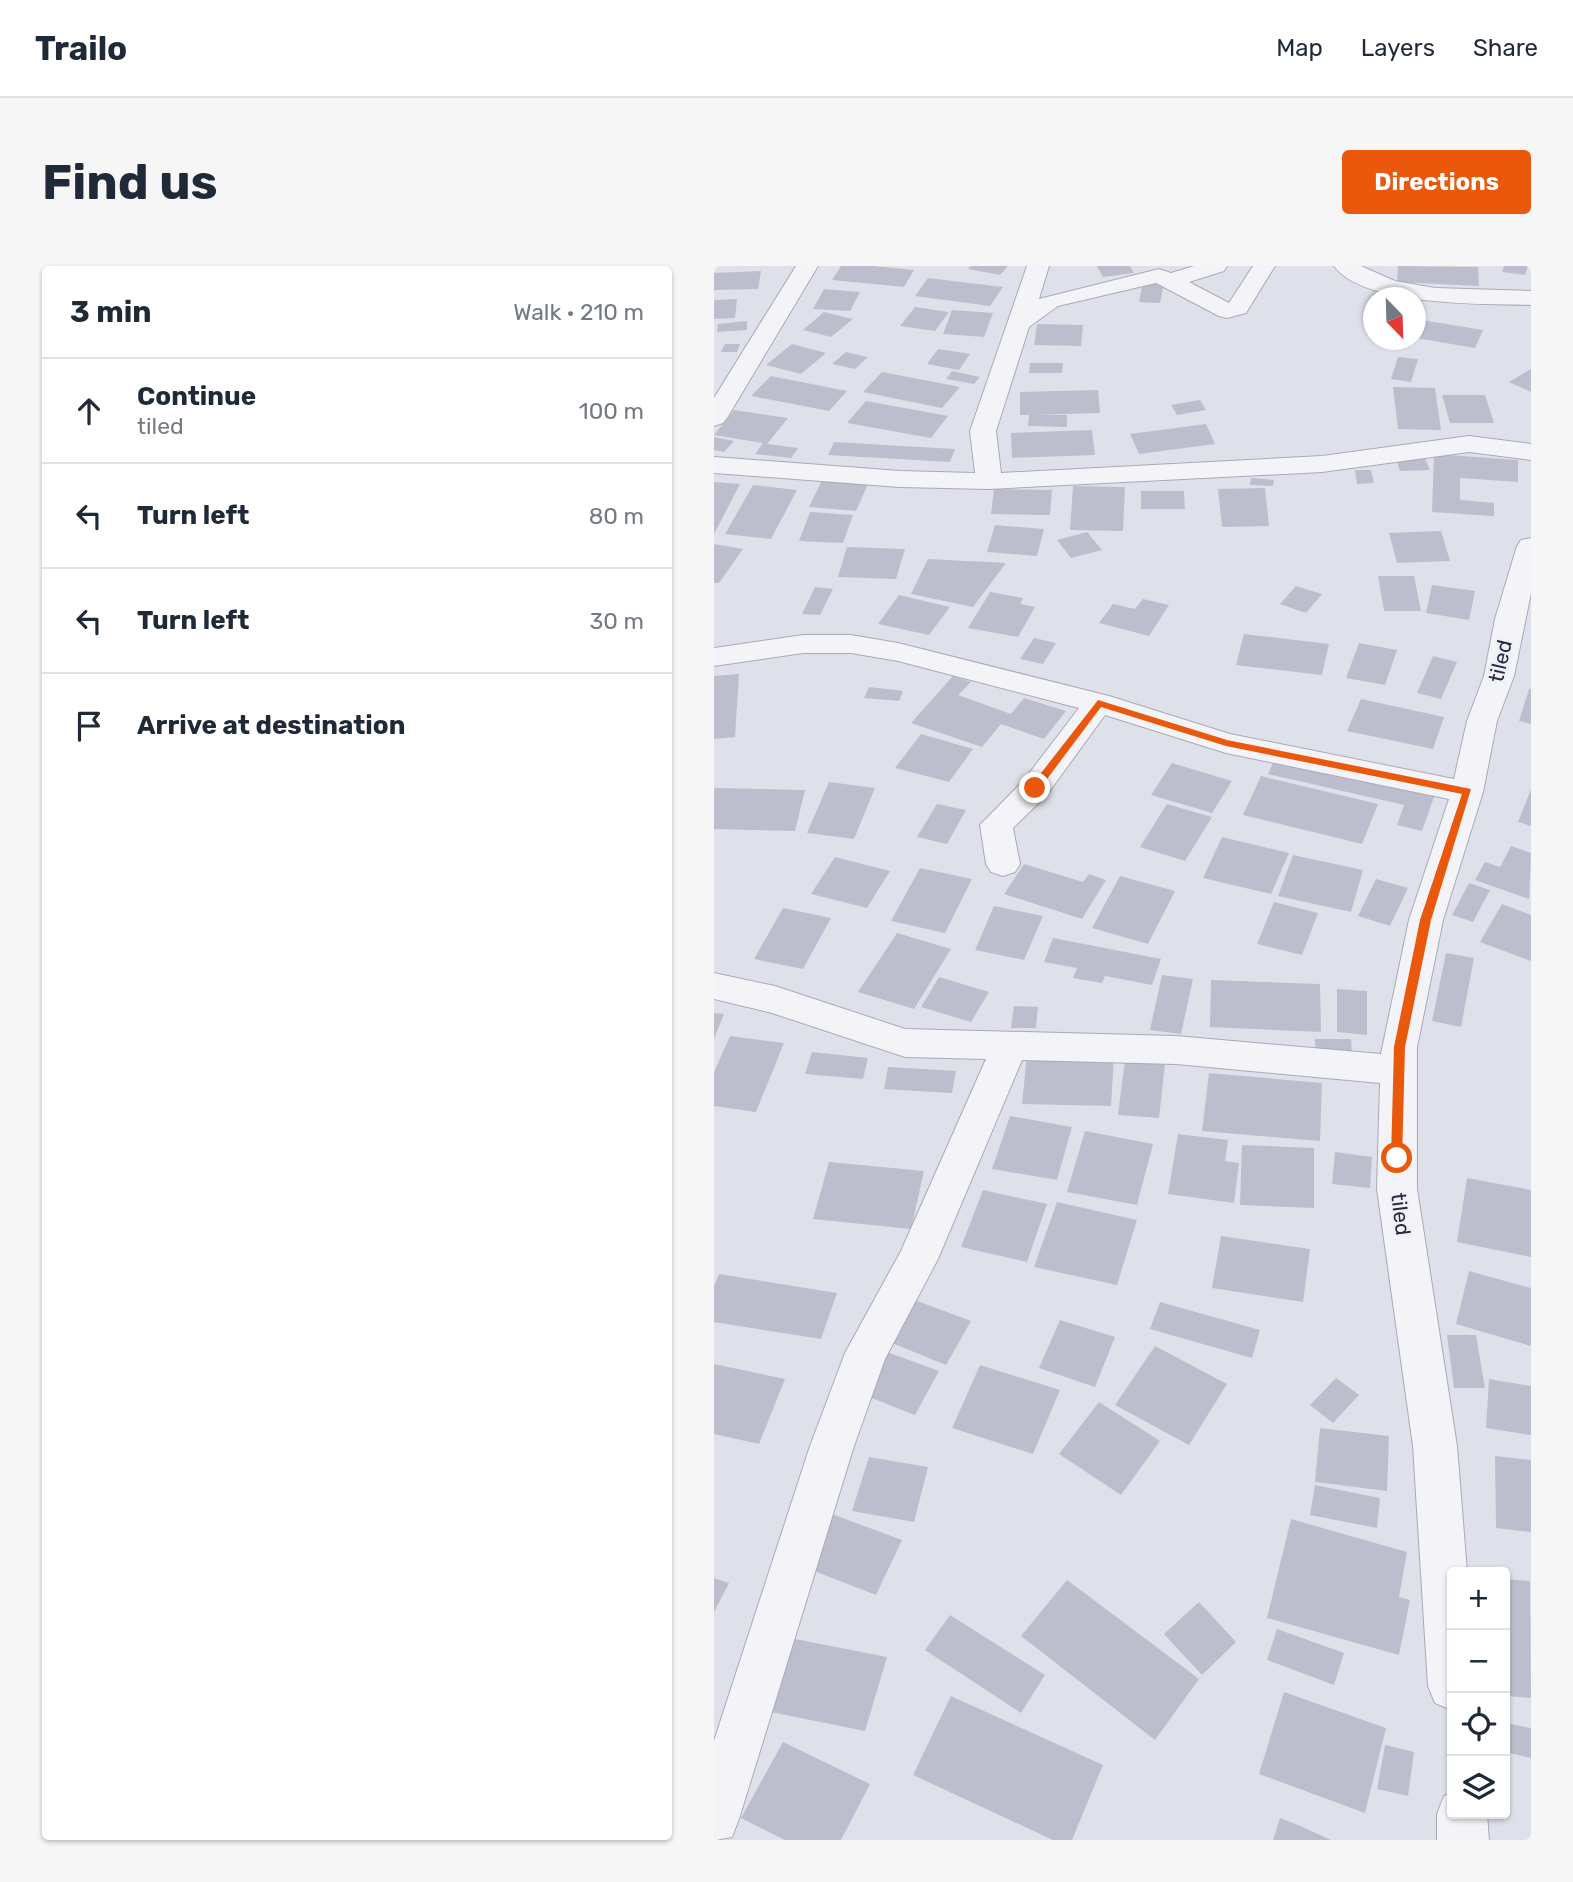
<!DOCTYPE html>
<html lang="en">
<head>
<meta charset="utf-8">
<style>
  body { margin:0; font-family:Rubik,sans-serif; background:#f6f6f7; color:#1f2937 }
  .controls { position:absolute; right:21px; bottom:21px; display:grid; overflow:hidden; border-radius:7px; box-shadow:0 2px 5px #0004 }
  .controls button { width:63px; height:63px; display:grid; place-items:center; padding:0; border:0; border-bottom:2px solid #e0e1e3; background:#fff; color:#1f2937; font:35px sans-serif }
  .compass { position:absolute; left:649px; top:21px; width:63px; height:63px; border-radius:50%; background:#fff; box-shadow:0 2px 5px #0004; rotate:157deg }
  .stop { position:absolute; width:21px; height:21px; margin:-16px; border:5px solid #ea580c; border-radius:50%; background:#fff }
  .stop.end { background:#ea580c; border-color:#fff; box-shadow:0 2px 7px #0008 }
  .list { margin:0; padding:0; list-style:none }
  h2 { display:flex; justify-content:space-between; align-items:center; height:91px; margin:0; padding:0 28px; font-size:30px }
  h2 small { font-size:23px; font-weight:400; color:#747a83 }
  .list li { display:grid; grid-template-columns:46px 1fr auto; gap:21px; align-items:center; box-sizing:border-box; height:105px; padding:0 28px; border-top:2px solid #e0e1e3 }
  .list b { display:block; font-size:26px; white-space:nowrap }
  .list p { margin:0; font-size:23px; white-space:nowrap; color:#747a83 }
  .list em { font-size:23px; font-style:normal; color:#747a83 }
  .icon { flex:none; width:38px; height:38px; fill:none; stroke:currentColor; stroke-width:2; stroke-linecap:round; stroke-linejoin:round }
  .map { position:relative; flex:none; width:817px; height:1574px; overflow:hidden; border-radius:7px }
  header { display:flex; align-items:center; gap:42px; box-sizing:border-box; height:98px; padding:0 35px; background:#fff; border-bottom:2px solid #e0e1e3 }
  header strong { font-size:33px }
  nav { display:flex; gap:38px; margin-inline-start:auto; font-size:24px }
  .intro { display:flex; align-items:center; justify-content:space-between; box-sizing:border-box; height:168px; padding:0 42px }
  h1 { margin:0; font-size:49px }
  .button { padding:18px 32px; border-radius:7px; background:#ea580c; color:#fff; font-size:24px; font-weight:700 }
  main { display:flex; gap:42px; padding:0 42px }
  aside { flex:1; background:#fff; border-radius:7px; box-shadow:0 2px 5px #0004 }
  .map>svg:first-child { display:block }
  .building { fill:#bcbece }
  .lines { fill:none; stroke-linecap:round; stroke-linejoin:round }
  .minor-casing { stroke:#a8aab8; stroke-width:2 }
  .minor { fill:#f3f3f8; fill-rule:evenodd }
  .route { fill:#ea580c }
  .labels { text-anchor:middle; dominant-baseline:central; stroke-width:5; stroke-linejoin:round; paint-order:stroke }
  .street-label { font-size:21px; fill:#262a43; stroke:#eff1f7 }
</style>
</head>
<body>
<header>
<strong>Trailo</strong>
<nav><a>Map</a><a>Layers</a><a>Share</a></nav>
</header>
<div class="intro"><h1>Find us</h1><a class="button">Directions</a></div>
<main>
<aside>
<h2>3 min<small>Walk · 210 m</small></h2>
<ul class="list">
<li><svg class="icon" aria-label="ahead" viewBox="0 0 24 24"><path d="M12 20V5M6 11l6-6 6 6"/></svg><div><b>Continue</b><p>tiled</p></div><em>100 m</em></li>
<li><svg class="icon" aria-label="left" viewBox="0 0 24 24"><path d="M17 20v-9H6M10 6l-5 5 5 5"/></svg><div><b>Turn left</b></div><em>80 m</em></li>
<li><svg class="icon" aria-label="left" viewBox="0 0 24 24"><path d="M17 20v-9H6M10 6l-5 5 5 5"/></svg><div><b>Turn left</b></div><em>30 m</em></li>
<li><svg class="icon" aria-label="arrive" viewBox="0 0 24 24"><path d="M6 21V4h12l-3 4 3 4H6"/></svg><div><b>Arrive at destination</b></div></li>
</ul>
</aside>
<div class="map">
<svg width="817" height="1574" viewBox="0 0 817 1574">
  <rect width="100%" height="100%" fill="#dfe1ea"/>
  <g class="building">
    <path d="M127,0H159L200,4L190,21L118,14Z"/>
    <path d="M257,0H294L286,9L254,3Z"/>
    <path d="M383,0H416L420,7L389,11Z"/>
    <path d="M684,0L764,1L765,20L683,16Z"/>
    <path d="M790,0H814L811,9L788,6Z"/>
    <path d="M47,5L44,23L0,24V7Z"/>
    <path d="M214,12L289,21L276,40L201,30Z"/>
    <path d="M429,16L450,17L446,37L425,36Z"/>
    <path d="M110,23L146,26L136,45L99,43Z"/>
    <path d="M23,33L21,52L0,53V34Z"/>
    <path d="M201,41L235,46L221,65L186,60Z"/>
    <path d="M238,44L279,47L270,71L229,68Z"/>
    <path d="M110,46L139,53L117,71L89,64Z"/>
    <path d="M702,53L769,64L761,82L702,72Z"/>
    <path d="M33,55V64L3,66L4,58Z"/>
    <path d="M323,58L369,59L367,80L320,79Z"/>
    <path d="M11,78H26L23,86H7Z"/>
    <path d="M78,78L112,87L87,108L52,99Z"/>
    <path d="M224,83L256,88L245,104L213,98Z"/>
    <path d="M132,86L154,91L141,103L118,98Z"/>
    <path d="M684,91L704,93L697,116L677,113Z"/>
    <path d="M316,97H349L348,107H315Z"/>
    <path d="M817,103V126L795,116Z"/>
    <path d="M238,105L266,111L260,118L232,113Z"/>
    <path d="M168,106L246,121L228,142L149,126Z"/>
    <path d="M57,110L133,125L115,145L37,130Z"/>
    <path d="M679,121L721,122L727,164L684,163Z"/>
    <path d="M384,124L386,147L319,149H353V161L314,160L315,149H306V126Z"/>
    <path d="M728,129H771L780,157H736Z"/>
    <path d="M486,134L492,144L463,149L457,139Z"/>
    <path d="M152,135L234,150L217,172L133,157Z"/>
    <path d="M20,144L74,152L53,178L84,182L77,192L41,188L49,177L0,169Z"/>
    <path d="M492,158L501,178L425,188L416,168Z"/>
    <path d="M378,164L381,189L298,192L297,167Z"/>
    <path d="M0,171L20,175L10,186L0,184Z"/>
    <path d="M120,176L241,183L236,196L114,189Z"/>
    <path d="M720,188L804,194V216L746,212V234L780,237V250L718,246Z"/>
    <path d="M711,192L716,204L686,205L682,193Z"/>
    <path d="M641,204H657L660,217L643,218Z"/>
    <path d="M109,212L155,216L142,245L95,241Z"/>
    <path d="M537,212L560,214L559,220L536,219Z"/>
    <path d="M0,216L26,218L0,268Z"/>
    <path d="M39,219L83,224L57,273L11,268Z"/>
    <path d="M359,220L411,221L409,265L356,264Z"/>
    <path d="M551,222L555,260L508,261L504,223Z"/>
    <path d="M280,223L338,224L336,249L277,248Z"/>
    <path d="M427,225H470L471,243H427Z"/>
    <path d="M96,246L139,249L129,277L85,275Z"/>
    <path d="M281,259L330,263L323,290L273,286Z"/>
    <path d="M727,265L736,295L683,297L675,267Z"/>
    <path d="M373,266L388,284L357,292L343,274Z"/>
    <path d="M0,278L29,283L5,317H0Z"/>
    <path d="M133,281L191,283L182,313L124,311Z"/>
    <path d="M214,293L292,297L259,341L197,328Z"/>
    <path d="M664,310H700L707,345H670Z"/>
    <path d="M718,319L761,325L755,354L712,347Z"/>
    <path d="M582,320L608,328L592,347L566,338Z"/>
    <path d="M101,321L119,323L106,349L88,348Z"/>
    <path d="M276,326L309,332L306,338L321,341L304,371L254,362Z"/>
    <path d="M185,329L236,341L215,369L164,358Z"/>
    <path d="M429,333L455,339L435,370L385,357L399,338L421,343Z"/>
    <path d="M530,368L615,378L608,409L522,399Z"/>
    <path d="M320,372L342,377L329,398L306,393Z"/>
    <path d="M645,377L683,384L671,419L632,412Z"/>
    <path d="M719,390L743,396L727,433L703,427Z"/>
    <path d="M25,408L21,471L0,473V410Z"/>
    <path d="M239,410L257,416L244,429L297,448L310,432L352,445L330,473L287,458L268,481L197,457Z"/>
    <path d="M155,421L189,425L185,435L150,432Z"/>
    <path d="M815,423H817V458L805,455Z"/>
    <path d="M647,433L730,451L719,483L633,465Z"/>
    <path d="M207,468L259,483L235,516L181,502Z"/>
    <path d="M561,492L721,528L708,565L683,559L690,539L554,508Z"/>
    <path d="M458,497L518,515L498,547L437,529Z"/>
    <path d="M547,510L664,538L648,578L529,549Z"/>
    <path d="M115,516L161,522L140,573L93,567Z"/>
    <path d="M0,522L91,524L81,565L0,563Z"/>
    <path d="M817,523V560L804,556Z"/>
    <path d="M223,538L252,544L233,578L203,571Z"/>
    <path d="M453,538L498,551L471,595L426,581Z"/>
    <path d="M508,571L575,587L557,628L489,612Z"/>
    <path d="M797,580L817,587L815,633L761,614L771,596L786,601Z"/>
    <path d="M579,589L649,604L637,646L564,630Z"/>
    <path d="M121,591L176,605L153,642L97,628Z"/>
    <path d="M310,598L369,616L375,608L392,614L368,653L290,628Z"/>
    <path d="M206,602L258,613L231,667L177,655Z"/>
    <path d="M406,610L461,625L434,678L378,662Z"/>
    <path d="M662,613L694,622L676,660L644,650Z"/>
    <path d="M755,617L776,624L759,656L738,649Z"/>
    <path d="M560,636L604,647L588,689L543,678Z"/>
    <path d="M788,638L817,649V695L766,676Z"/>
    <path d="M280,640L329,650L310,694L261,684Z"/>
    <path d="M69,642L117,652L89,703L40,693Z"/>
    <path d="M183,667L237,683L200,743L144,726Z"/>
    <path d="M339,672L447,693L438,719L391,710L388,717L359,712L363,702L330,696Z"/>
    <path d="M732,687L760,692L747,761L718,755Z"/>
    <path d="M448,709L479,713L467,768L436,764Z"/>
    <path d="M225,711L275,726L257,756L207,741Z"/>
    <path d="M497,714L606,718L607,766L496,761Z"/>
    <path d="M623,723L653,725V769L623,766Z"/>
    <path d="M300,740L324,741L322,762H297Z"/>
    <path d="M0,747L10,748L0,773Z"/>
    <path d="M16,770L70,777L42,846L0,840V806Z"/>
    <path d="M601,773H637L638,790L601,788Z"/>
    <path d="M98,786L154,792L149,813L91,808Z"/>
    <path d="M412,786L452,789L445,852L404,849Z"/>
    <path d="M313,788L400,790L397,840L308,838Z"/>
    <path d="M174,801L242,805L238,827L170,823Z"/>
    <path d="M495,807L608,817L606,875L488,865Z"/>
    <path d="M296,850L358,861L343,914L278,903Z"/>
    <path d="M371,865L439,878L423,939L353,926Z"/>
    <path d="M464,868L514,874L511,895L525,897L520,937L454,928Z"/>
    <path d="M528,879L600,882V942L526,939Z"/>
    <path d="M621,886L658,891L656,922L618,918Z"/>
    <path d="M115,896L210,905L197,963L99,953Z"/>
    <path d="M753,912L817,924V991L743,976Z"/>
    <path d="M269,924L333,938L313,996L247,981Z"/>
    <path d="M343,936L423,954L403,1019L320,1001Z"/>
    <path d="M507,970L596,983L589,1036L498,1022Z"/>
    <path d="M755,1005L817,1022V1080L742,1058Z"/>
    <path d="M5,1008L123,1027L107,1073L0,1056V1020Z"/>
    <path d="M198,1033L257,1055L232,1099L173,1075Z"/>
    <path d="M446,1036L546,1064L538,1092L436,1063Z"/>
    <path d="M346,1054L401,1071L381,1121L325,1102Z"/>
    <path d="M733,1069H762L771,1122H740Z"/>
    <path d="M441,1080L513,1118L475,1179L401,1139Z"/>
    <path d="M173,1086L225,1105L201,1149L150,1129Z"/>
    <path d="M0,1098L71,1113L45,1178L0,1168Z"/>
    <path d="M266,1099L346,1124L319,1188L238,1162Z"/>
    <path d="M622,1112L645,1129L619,1157L596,1139Z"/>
    <path d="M775,1113L817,1120V1169L772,1162Z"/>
    <path d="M385,1136L446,1175L407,1229L345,1188Z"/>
    <path d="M606,1162L675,1170L673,1225L601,1216Z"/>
    <path d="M781,1190L817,1194V1266L782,1262Z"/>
    <path d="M155,1191L214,1201L200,1256L138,1245Z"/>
    <path d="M601,1219L666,1232L663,1262L596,1249Z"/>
    <path d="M110,1245L188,1274L162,1329L82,1298Z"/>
    <path d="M577,1253L693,1286L685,1331L696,1334L685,1389L553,1352Z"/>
    <path d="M0,1312L15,1317L0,1346Z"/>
    <path d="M791,1313L816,1315L817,1432L791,1430Z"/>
    <path d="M353,1314L485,1413L441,1474L307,1370Z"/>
    <path d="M485,1336L522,1376L488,1409L450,1368Z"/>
    <path d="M236,1349L331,1409L307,1447L211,1384Z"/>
    <path d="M563,1363L630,1387L620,1419L553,1394Z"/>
    <path d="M81,1373L173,1391L151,1465L57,1446Z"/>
    <path d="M570,1426L672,1462L651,1547L545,1508Z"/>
    <path d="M237,1430L389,1499L358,1574H339L199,1509Z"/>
    <path d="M791,1457L817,1462V1492L791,1486Z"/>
    <path d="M69,1476L156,1518L127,1574H71L27,1552Z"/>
    <path d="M671,1479L700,1486L694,1530L663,1523Z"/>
    <path d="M566,1552L584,1559L617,1574H559Z"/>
  </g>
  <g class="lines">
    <defs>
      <g id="minor">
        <path d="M82,0H104L13,152L9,157L0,160V132Z"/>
        <path d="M313,0H335L325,33L445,3L457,7L480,0H513L510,5L475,16L515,37L539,0H561L532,47L513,52L505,50L442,17L344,40L315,61L282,165L287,207L608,190L755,170L817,178V194L755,186L608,206L275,223L186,221L0,207V191L186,205L261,207L256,165Z"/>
        <path d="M620,0H647L681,15L721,22L817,25V39C771,38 648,40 620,0Z"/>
        <path d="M817,272V327L800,410L783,455L769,526L729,654L703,781V923L743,1180L753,1306H738V1444L721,1437L714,1420L699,1180L663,923L666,817L462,798L308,794L224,993L171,1093L140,1180L25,1553L18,1571L0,1574V1475L96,1180L131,1087L187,985L272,793L191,791L58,747L0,733V707L61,720L191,763L462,770L667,788L695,654L735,533L512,487L391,449L332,530L299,562L306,598L301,606L289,610L277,606L272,598L266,559L310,514L365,442L184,395L137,387H89L0,400V382L89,369H137L184,377L395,430L516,468L740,513L753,455L770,410L781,353L803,280L807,274Z"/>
        <path d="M738,1527V1548H773L775,1574H723V1548L730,1530Z"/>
      </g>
    </defs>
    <use href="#minor" class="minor-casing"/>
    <use href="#minor" class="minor"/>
  </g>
  <path class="route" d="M384,434L513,474L757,523L717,654L691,781L688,895H679L677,892L680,781L706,654L748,528L512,480L387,441L324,525H317V520Z"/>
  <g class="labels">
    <g class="street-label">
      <text transform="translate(786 395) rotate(-77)">tiled</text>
      <text transform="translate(687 948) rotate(83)">tiled</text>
    </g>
  </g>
</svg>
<div class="controls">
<button>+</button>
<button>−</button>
<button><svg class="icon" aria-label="locate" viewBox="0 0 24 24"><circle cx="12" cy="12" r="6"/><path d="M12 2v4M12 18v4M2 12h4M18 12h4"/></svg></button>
<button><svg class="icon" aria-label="layers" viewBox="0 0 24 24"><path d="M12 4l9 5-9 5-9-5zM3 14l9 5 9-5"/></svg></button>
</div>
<svg class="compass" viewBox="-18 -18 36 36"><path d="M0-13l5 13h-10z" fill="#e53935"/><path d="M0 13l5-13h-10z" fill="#747a83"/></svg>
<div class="stop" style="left:683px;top:892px"></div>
<div class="stop end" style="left:321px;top:522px"></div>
</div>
</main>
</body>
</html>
